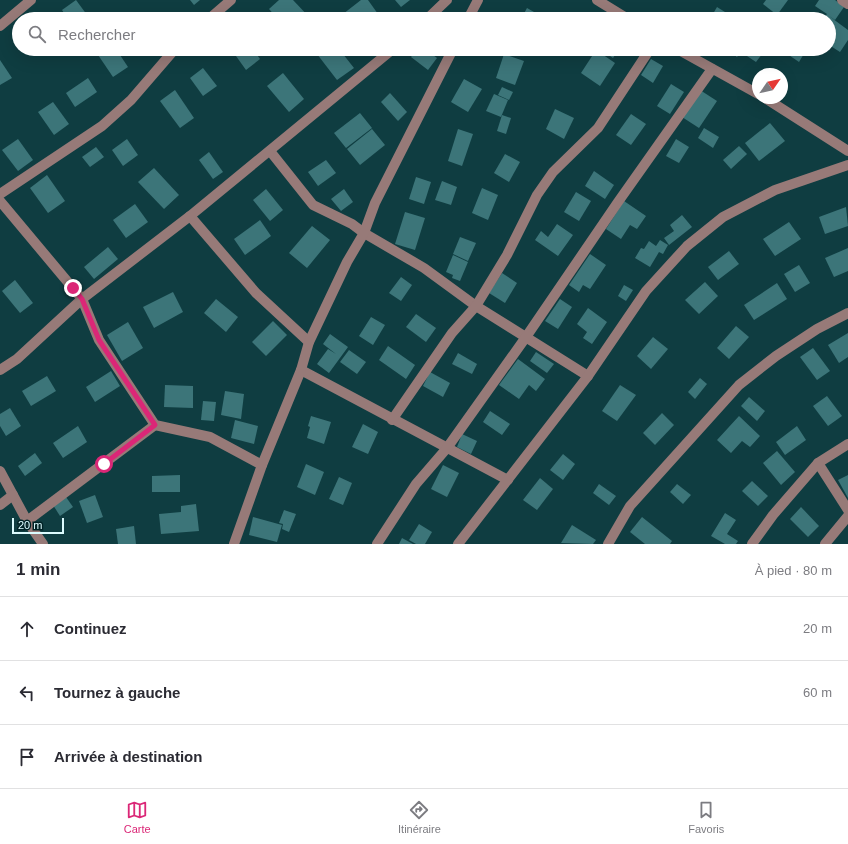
<!DOCTYPE html>
<html lang="fr">
<head>
<meta charset="utf-8">
<style>
  body { margin:0; font-family:Arial,sans-serif; background:#f2f2f3; color:#2b2b33 }
  .compass { position:absolute; left:752px; top:68px; width:36px; height:36px; border-radius:50%; background:#fff; box-shadow:0 4px 16px #0002; rotate:56deg }
  .scale { position:absolute; left:12px; bottom:10px; width:52px; box-sizing:border-box; padding-left:4px; border:2px solid #dcfbfe; border-top:0; font-size:11px; line-height:14px; white-space:nowrap; color:#dcfbfe; -webkit-text-stroke:3px #002326; paint-order:stroke }
  .stop { position:absolute; width:12px; height:12px; margin:-9px; border:3px solid #db2777; border-radius:50%; background:#fff }
  .stop.end { background:#db2777; border-color:#fff; box-shadow:0 1px 4px #0008 }
  .list { margin:0; padding:0; list-style:none }
  h2 { display:flex; justify-content:space-between; align-items:center; height:52px; margin:0; padding:0 16px; font-size:17px }
  h2 small { font-size:13px; font-weight:400; color:#7c7c81 }
  .list li { display:grid; grid-template-columns:26px 1fr auto; gap:12px; align-items:center; box-sizing:border-box; height:64px; padding:0 16px; border-top:1px solid #e1e1e2 }
  .list b { display:block; font-size:15px; white-space:nowrap }
  .list em { font-size:13px; font-style:normal; color:#7c7c81 }
  .icon { flex:none; width:22px; height:22px; fill:none; stroke:currentColor; stroke-width:2; stroke-linecap:round; stroke-linejoin:round }
  .map { position:relative; flex:none; width:848px; height:544px; overflow:hidden }
  .search { position:absolute; background:#fff; box-shadow:0 4px 16px #0002; left:12px; right:12px; top:12px; height:44px; display:flex; align-items:center; gap:10px; box-sizing:border-box; padding:0 14px; border-radius:22px; color:#7c7c81; font-size:15px }
  .sheet { height:244px; background:#fff }
  nav { display:flex; justify-content:space-around; align-items:center; box-sizing:border-box; height:56px; border-top:1px solid #e1e1e2; background:#fff; font-size:11px; color:#7c7c81 }
  nav a { display:grid; justify-items:center; gap:2px }
  nav .on { color:#db2777 }
  .map>svg:first-child { display:block }
  .building { fill:#3c7579 }
  .lines { fill:none; stroke-linecap:round; stroke-linejoin:round }
  .minor { stroke:#977a78; stroke-width:10 }
  .route { stroke:#db2777; stroke-width:5 }
</style>
</head>
<body>
<div class="map">
<svg width="848" height="544" viewBox="0 0 848 544">
  <rect width="100%" height="100%" fill="#0f3d41"/>
  <g class="building">
    <path d="M76,0L90,19H68L62,10Z"/>
    <path d="M190,0H200L194,5Z"/>
    <path d="M279,0H293L310,18L278,19L269,9Z"/>
    <path d="M361,0H368L378,14L371,19H347L343,14Z"/>
    <path d="M395,0H410L401,7Z"/>
    <path d="M766,0H788L777,15L763,4Z"/>
    <path d="M819,0H835L844,7L835,20L829,16L848,30V40L840,52L829,45V19H823L827,14L815,6Z"/>
    <path d="M717,7L736,19H710Z"/>
    <path d="M527,8L541,16L539,19H521Z"/>
    <path d="M94,49H116L128,67L113,77Z"/>
    <path d="M231,49H253L260,59L246,70Z"/>
    <path d="M323,49H339L354,68L337,80L317,54Z"/>
    <path d="M417,49H425L437,58L428,70L411,57Z"/>
    <path d="M602,49H619L613,58L601,50Z"/>
    <path d="M731,49H766L756,62L741,52L737,57L729,51Z"/>
    <path d="M780,49H801L805,52L799,62Z"/>
    <path d="M596,50L615,63L600,86L581,73Z"/>
    <path d="M504,54L524,61L515,85L496,78Z"/>
    <path d="M651,59L663,66L653,83L641,75Z"/>
    <path d="M0,60L12,78L0,85Z"/>
    <path d="M203,68L217,86L203,96L190,78Z"/>
    <path d="M283,73L304,99L289,112L267,86Z"/>
    <path d="M88,78L97,92L75,107L66,93Z"/>
    <path d="M464,79L482,89L468,112L451,102Z"/>
    <path d="M671,84L684,92L670,114L657,106Z"/>
    <path d="M502,87L513,92L509,100L498,95Z"/>
    <path d="M175,90L194,118L180,128L160,101Z"/>
    <path d="M700,90L717,101L699,128L682,117Z"/>
    <path d="M390,93L407,112L398,121L381,102Z"/>
    <path d="M494,94L508,100L501,117L486,111Z"/>
    <path d="M53,102L69,124L54,135L38,112Z"/>
    <path d="M555,109L574,118L564,139L546,129Z"/>
    <path d="M360,113L372,128L346,148L334,133Z"/>
    <path d="M631,114L646,124L631,145L616,135Z"/>
    <path d="M502,115L511,118L506,134L497,131Z"/>
    <path d="M770,123L785,141L759,161L745,143Z"/>
    <path d="M704,128L719,137L713,148L698,138Z"/>
    <path d="M372,129L385,145L360,165L347,149Z"/>
    <path d="M458,129L473,134L462,166L448,161Z"/>
    <path d="M18,139L33,160L18,171L2,150Z"/>
    <path d="M127,139L138,155L123,166L112,150Z"/>
    <path d="M676,139L689,147L679,163L666,156Z"/>
    <path d="M739,146L747,154L731,169L723,160Z"/>
    <path d="M96,147L104,157L90,167L82,157Z"/>
    <path d="M209,152L223,172L213,179L199,160Z"/>
    <path d="M505,154L520,162L509,182L494,173Z"/>
    <path d="M326,160L336,173L318,186L308,172Z"/>
    <path d="M154,168L179,195L164,209L138,182Z"/>
    <path d="M594,171L614,185L605,199L585,186Z"/>
    <path d="M47,175L65,201L48,213L30,188Z"/>
    <path d="M416,177L431,182L424,204L409,199Z"/>
    <path d="M442,181L457,187L451,205L435,200Z"/>
    <path d="M482,188L498,195L488,220L472,213Z"/>
    <path d="M266,189L283,210L270,221L253,200Z"/>
    <path d="M344,189L353,202L341,211L331,199Z"/>
    <path d="M576,192L591,201L579,221L564,212Z"/>
    <path d="M624,201L646,216L637,229L630,225L621,239L606,229Z"/>
    <path d="M135,204L148,222L126,238L113,220Z"/>
    <path d="M846,207L848,226L825,234L819,217Z"/>
    <path d="M405,212L425,218L415,250L395,244Z"/>
    <path d="M682,215L692,227L669,245L664,238L674,231L670,225Z"/>
    <path d="M260,220L271,236L245,255L234,239Z"/>
    <path d="M789,222L801,239L775,256L763,239Z"/>
    <path d="M557,224L573,235L558,256L535,240L541,231L548,237Z"/>
    <path d="M312,226L330,240L307,268L289,253Z"/>
    <path d="M460,237L476,243L468,261L453,254Z"/>
    <path d="M660,240L668,245L663,254L659,252L650,267L635,258L641,248L644,249L649,241L656,246Z"/>
    <path d="M108,247L118,259L94,279L84,267Z"/>
    <path d="M848,248V271L834,277L825,258Z"/>
    <path d="M729,251L739,264L718,280L708,267Z"/>
    <path d="M590,254L606,265L590,289L583,285L579,292L569,285Z"/>
    <path d="M453,255L468,262L460,281L452,278L453,275L446,272Z"/>
    <path d="M799,265L810,283L795,292L784,274Z"/>
    <path d="M502,273L517,283L505,303L489,293Z"/>
    <path d="M401,277L412,285L401,301L389,293Z"/>
    <path d="M15,280L33,303L20,313L2,291Z"/>
    <path d="M705,282L718,296L699,314L685,300Z"/>
    <path d="M777,283L787,299L754,320L744,305Z"/>
    <path d="M624,285L633,290L626,301L618,296Z"/>
    <path d="M173,292L183,312L154,328L143,307Z"/>
    <path d="M216,299L238,317L226,332L204,313Z"/>
    <path d="M560,299L572,307L558,329L545,321Z"/>
    <path d="M588,308L607,322L592,344L583,338L587,332L577,324Z"/>
    <path d="M416,314L436,328L426,342L406,327Z"/>
    <path d="M371,317L385,325L373,345L359,336Z"/>
    <path d="M273,321L287,335L266,356L252,342Z"/>
    <path d="M128,322L143,348L122,361L107,335Z"/>
    <path d="M736,326L749,337L729,359L717,348Z"/>
    <path d="M848,333V357L839,363L828,345Z"/>
    <path d="M330,334L348,347L329,373L317,364L328,349L336,354L323,344Z"/>
    <path d="M653,337L668,349L651,369L637,356Z"/>
    <path d="M388,346L415,365L406,379L379,360Z"/>
    <path d="M813,348L830,371L817,380L800,357Z"/>
    <path d="M349,350L366,362L357,374L340,362Z"/>
    <path d="M536,352L554,364L547,373L530,361Z"/>
    <path d="M458,353L477,364L472,374L452,364Z"/>
    <path d="M518,359L545,379L536,391L529,385L519,399L499,385Z"/>
    <path d="M111,371L120,386L95,402L86,387Z"/>
    <path d="M430,372L450,383L443,397L423,386Z"/>
    <path d="M47,376L56,391L31,406L22,391Z"/>
    <path d="M700,378L707,384L695,399L688,392Z"/>
    <path d="M165,385L193,386V408L164,407Z"/>
    <path d="M620,385L636,395L617,421L602,411Z"/>
    <path d="M225,391L244,394L241,419L221,415Z"/>
    <path d="M827,396L842,416L828,426L813,406Z"/>
    <path d="M749,397L765,411L757,421L741,406Z"/>
    <path d="M203,401L216,402L214,421L201,420Z"/>
    <path d="M10,408L21,426L6,436L0,426V414Z"/>
    <path d="M490,411L510,424L502,435L483,422Z"/>
    <path d="M662,413L674,425L655,445L643,433Z"/>
    <path d="M311,416L331,422L324,444L307,438L310,427L308,426Z"/>
    <path d="M739,416L760,436L750,447L742,441L731,453L717,440Z"/>
    <path d="M235,420L258,426L254,444L231,438Z"/>
    <path d="M363,424L378,432L368,454L352,447Z"/>
    <path d="M78,426L87,442L63,458L53,443Z"/>
    <path d="M797,426L806,440L785,455L776,442Z"/>
    <path d="M462,434L477,441L471,454L457,447Z"/>
    <path d="M777,451L795,472L781,485L763,463Z"/>
    <path d="M35,453L42,463L25,476L18,466Z"/>
    <path d="M563,454L575,464L563,480L550,470Z"/>
    <path d="M306,464L324,472L315,495L297,487Z"/>
    <path d="M443,465L459,473L447,497L431,489Z"/>
    <path d="M180,475V492H152V476Z"/>
    <path d="M848,475V498L838,480Z"/>
    <path d="M339,477L352,483L343,505L329,499Z"/>
    <path d="M540,478L553,489L537,510L523,500Z"/>
    <path d="M752,481L768,496L758,506L742,491Z"/>
    <path d="M599,484L616,496L609,505L593,493Z"/>
    <path d="M677,484L691,495L683,504L670,492Z"/>
    <path d="M95,495L103,517L87,523L79,501Z"/>
    <path d="M66,497L73,507L60,516L53,505Z"/>
    <path d="M196,504L199,531L161,534L159,514L181,512V506Z"/>
    <path d="M801,507L819,526L808,537L790,519Z"/>
    <path d="M284,510L296,514L289,532L282,529L283,524L279,523Z"/>
    <path d="M725,513L736,520L727,534L738,541L736,544H725L711,536Z"/>
    <path d="M253,517L282,525L277,542L249,535Z"/>
    <path d="M642,517L672,541L670,544H645L630,532Z"/>
    <path d="M419,524L432,532L425,544H416L409,540Z"/>
    <path d="M572,525L596,540L593,544L561,543Z"/>
    <path d="M134,526L136,544H118L116,529Z"/>
    <path d="M402,538L413,544H399Z"/>
  </g>
  <g class="lines">
    <g class="minor">
      <path d="M597,0L628,19"/>
      <path d="M842,0L848,4"/>
      <path d="M209,19L231,0"/>
      <path d="M427,19L447,0"/>
      <path d="M468,19L478,0"/>
      <path d="M0,26L31,0"/>
      <path d="M677,49L758,94"/>
      <path d="M765,98L848,151"/>
      <path d="M270,151L313,205L352,224L364,233L424,268L476,306L588,376"/>
      <path d="M0,194L102,126L131,100L175,49"/>
      <path d="M0,201L82,299L99,340L155,425L210,437L262,465"/>
      <path d="M190,216L256,293L309,342"/>
      <path d="M0,370L17,359L82,299L190,216L393,49"/>
      <path d="M301,370L508,480"/>
      <path d="M392,420L452,333L476,306L507,255L537,195L553,172L598,128L650,49"/>
      <path d="M818,463L848,510"/>
      <path d="M0,471L27,521L43,544"/>
      <path d="M0,505L13,495"/>
      <path d="M27,521L155,425"/>
      <path d="M234,544L262,465L301,370L309,342L347,262L364,233L375,203L453,49"/>
      <path d="M377,544L416,484L447,448L526,337L618,202L712,69"/>
      <path d="M458,544L588,376L646,291L687,246L723,217L775,190L848,165"/>
      <path d="M608,544L630,506L739,385L776,356L817,329L848,313"/>
      <path d="M752,544L773,515L818,463L848,444"/>
      <path d="M825,544L848,516"/>
    </g>
  </g>
  <g class="lines">
    <path class="route" d="M73,288L82,299L99,340L155,425L104,464"/>
  </g>
</svg>
<svg class="compass" viewBox="-18 -18 36 36"><path d="M0-13l5 13h-10z" fill="#e53935"/><path d="M0 13l5-13h-10z" fill="#7c7c81"/></svg>
<div class="scale">20 m</div>
<div class="stop" style="left:104px;top:464px"></div>
<div class="stop end" style="left:73px;top:288px"></div>
<div class="search"><svg class="icon" aria-label="search" viewBox="0 0 24 24"><circle cx="10" cy="10" r="6"/><path d="M15 15l6 6"/></svg>Rechercher</div>
</div>
<section class="sheet">
<h2>1 min<small>À pied · 80 m</small></h2>
<ul class="list">
<li><svg class="icon" aria-label="ahead" viewBox="0 0 24 24"><path d="M12 20V5M6 11l6-6 6 6"/></svg><div><b>Continuez</b></div><em>20 m</em></li>
<li><svg class="icon" aria-label="left" viewBox="0 0 24 24"><path d="M17 20v-9H6M10 6l-5 5 5 5"/></svg><div><b>Tournez à gauche</b></div><em>60 m</em></li>
<li><svg class="icon" aria-label="arrive" viewBox="0 0 24 24"><path d="M6 21V4h12l-3 4 3 4H6"/></svg><div><b>Arrivée à destination</b></div></li>
</ul>
</section>
<nav>
<a class="on"><svg class="icon" aria-label="map" viewBox="0 0 24 24"><path d="M3 6l6-2 6 2 6-2v14l-6 2-6-2-6 2zM9 4v14M15 6v14"/></svg>Carte</a>
<a><svg class="icon" aria-label="directions" viewBox="0 0 24 24"><path d="M12 3l9 9-9 9-9-9zM9 14v-3h6M13 9l2 2-2 2"/></svg>Itinéraire</a>
<a><svg class="icon" aria-label="saved" viewBox="0 0 24 24"><path d="M7 4h10v16l-5-4-5 4z"/></svg>Favoris</a>
</nav>
</body>
</html>
